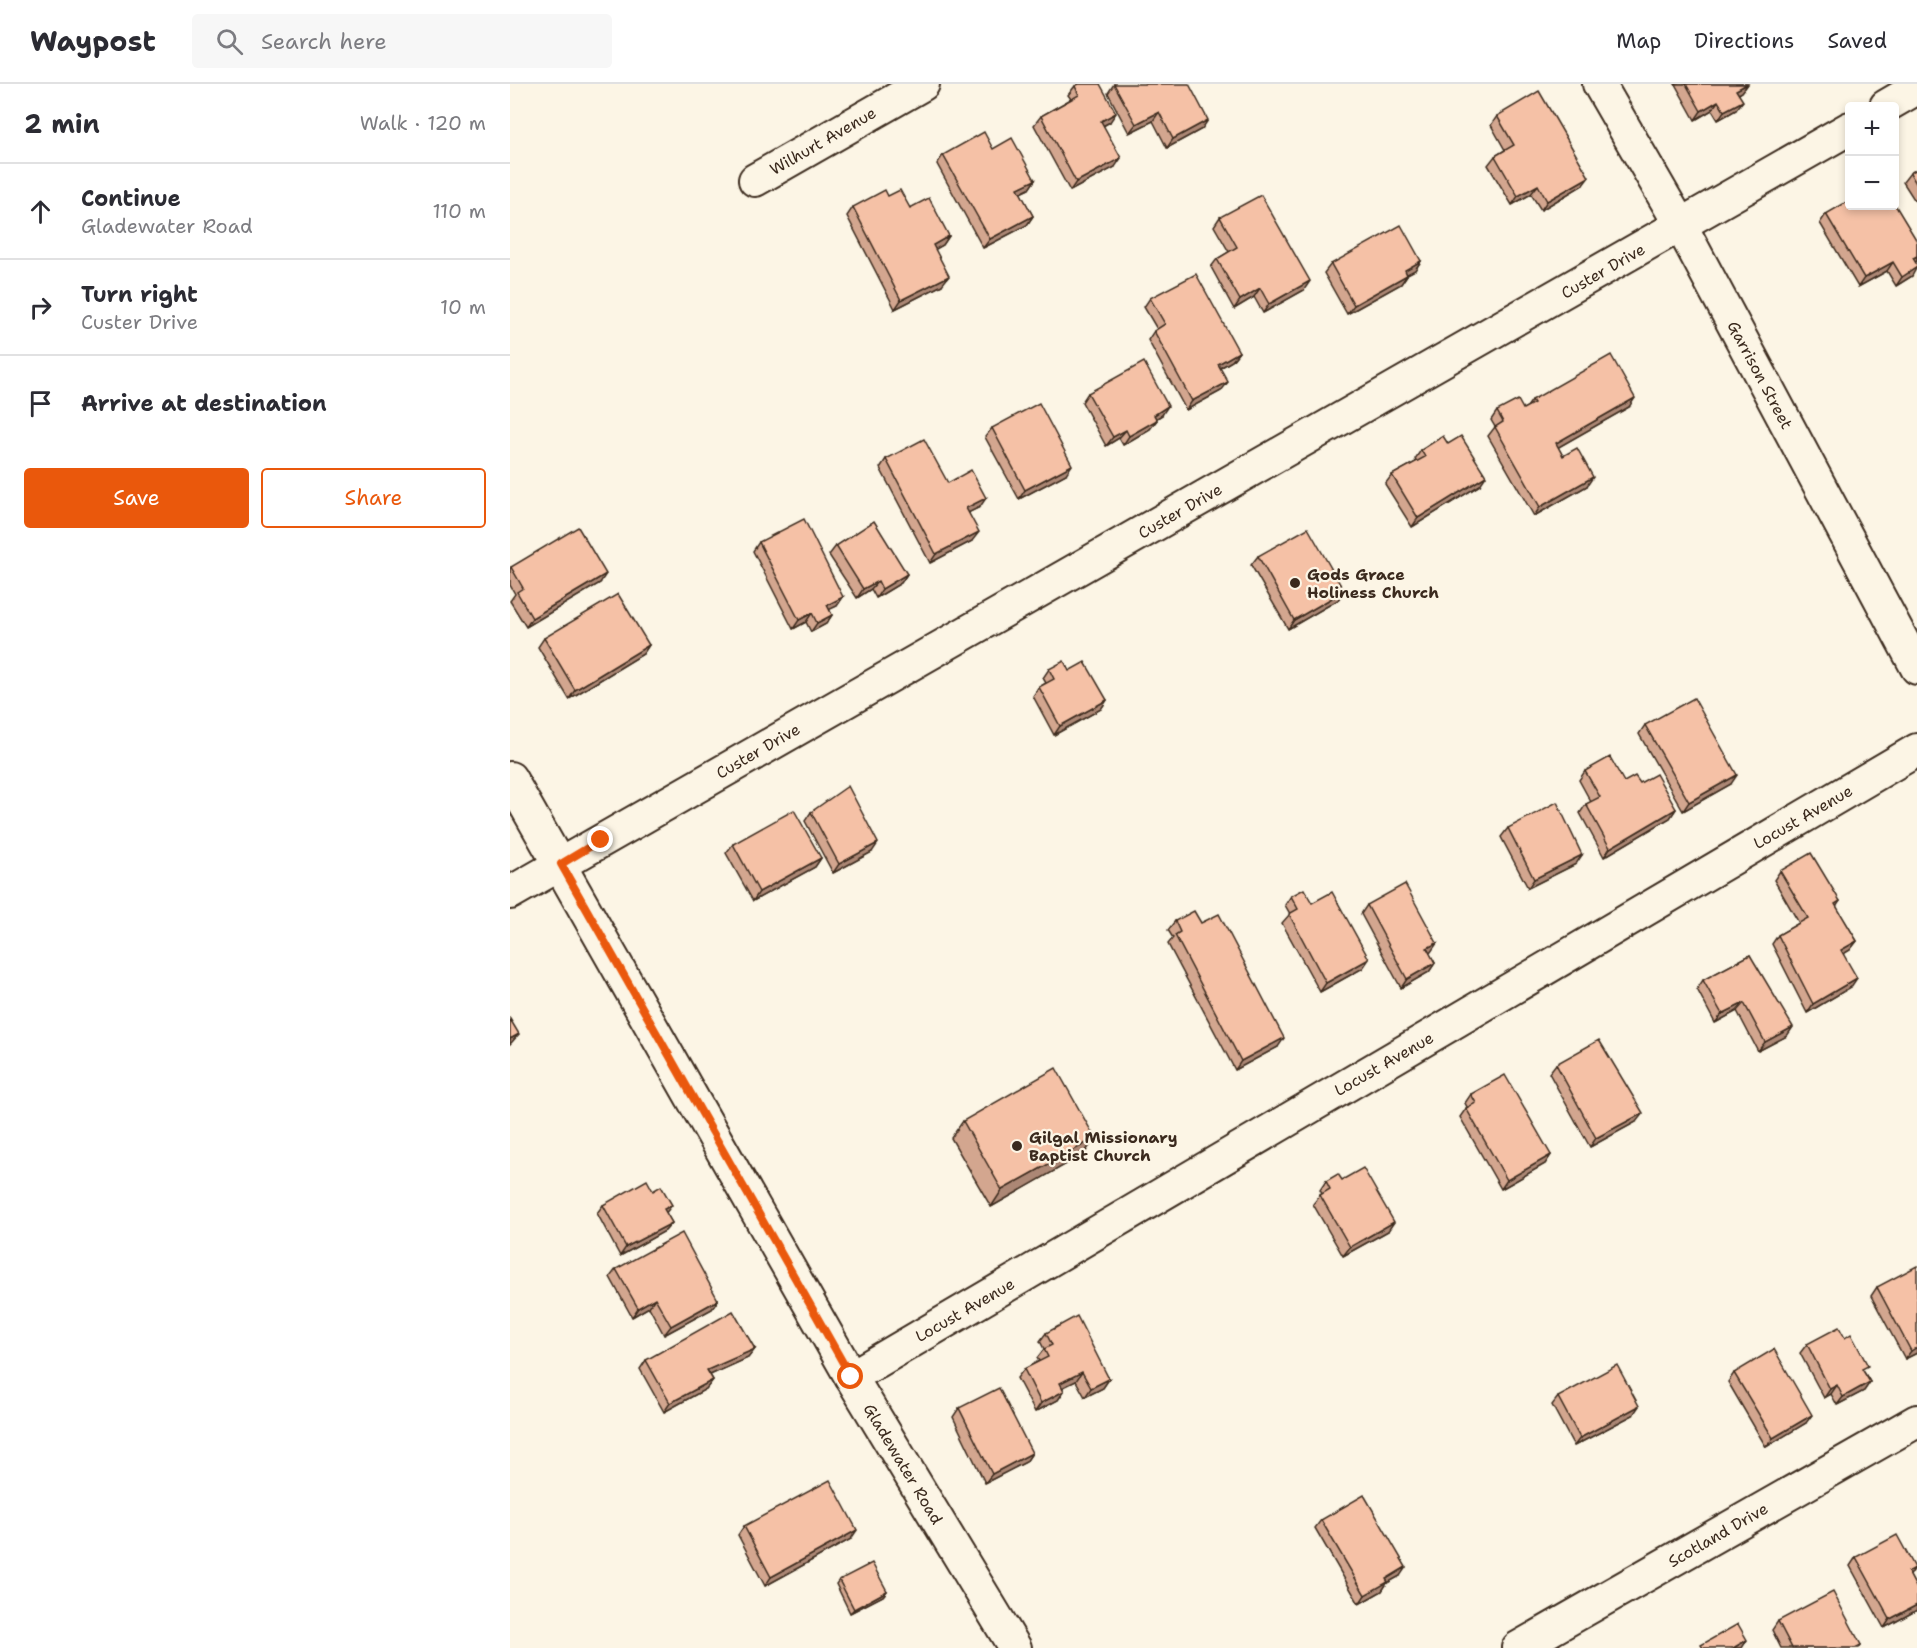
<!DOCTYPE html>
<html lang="en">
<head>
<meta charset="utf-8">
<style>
  body { margin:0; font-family:"Shantell Sans",sans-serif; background:#f7f7f7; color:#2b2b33 }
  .controls { position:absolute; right:18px; top:18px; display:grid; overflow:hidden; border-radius:6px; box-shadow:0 3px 9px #0003 }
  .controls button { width:54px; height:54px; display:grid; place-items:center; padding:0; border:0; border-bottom:2px solid #e1e1e2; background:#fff; color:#2b2b33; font:30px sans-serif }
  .stop { position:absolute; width:18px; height:18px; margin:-14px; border:4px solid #ea580c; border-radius:50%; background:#fff }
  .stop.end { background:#ea580c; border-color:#fff; box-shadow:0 2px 6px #0008 }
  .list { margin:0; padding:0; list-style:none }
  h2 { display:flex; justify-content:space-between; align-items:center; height:78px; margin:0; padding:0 24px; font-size:26px }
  h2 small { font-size:20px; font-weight:400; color:#7c7c81 }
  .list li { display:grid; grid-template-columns:39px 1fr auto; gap:18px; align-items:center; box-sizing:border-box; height:96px; padding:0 24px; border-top:2px solid #e1e1e2 }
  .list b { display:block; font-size:22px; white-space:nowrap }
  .list p { margin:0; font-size:20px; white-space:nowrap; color:#7c7c81 }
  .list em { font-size:20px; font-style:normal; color:#7c7c81 }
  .actions { display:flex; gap:12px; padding:18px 24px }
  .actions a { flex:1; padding:14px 0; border:2px solid #ea580c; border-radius:6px; text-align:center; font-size:21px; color:#ea580c }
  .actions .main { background:#ea580c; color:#fff }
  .icon { flex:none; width:33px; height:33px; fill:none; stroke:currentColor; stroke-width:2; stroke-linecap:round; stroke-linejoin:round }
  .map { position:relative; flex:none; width:1407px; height:1564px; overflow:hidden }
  header { display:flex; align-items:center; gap:36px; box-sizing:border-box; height:84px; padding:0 30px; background:#fff; border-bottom:2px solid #e1e1e2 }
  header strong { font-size:28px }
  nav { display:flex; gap:33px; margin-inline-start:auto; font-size:21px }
  .search { width:420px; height:54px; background:#f7f7f7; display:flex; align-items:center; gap:15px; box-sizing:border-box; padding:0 21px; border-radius:6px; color:#7c7c81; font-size:22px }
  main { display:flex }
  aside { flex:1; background:#fff }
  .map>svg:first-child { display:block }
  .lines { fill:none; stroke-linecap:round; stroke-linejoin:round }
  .street-casing { stroke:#3b2a1e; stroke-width:36 }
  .street { stroke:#fcf5e5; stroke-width:32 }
  .wall { fill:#d3a68f; stroke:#3b2a1e; stroke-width:1.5 }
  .shaded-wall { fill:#ac8774; stroke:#3b2a1e; stroke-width:1.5 }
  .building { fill:#f5c1a6; stroke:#3b2a1e; stroke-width:1.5 }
  .route { stroke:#ea580c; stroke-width:8 }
  .poi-dot { fill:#3b2a1e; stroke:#fcf5e5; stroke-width:2 }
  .labels { text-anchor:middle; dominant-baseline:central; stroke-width:4.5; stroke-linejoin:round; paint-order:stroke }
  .street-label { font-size:16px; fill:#3b2a1e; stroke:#fcf5e5 }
  .poi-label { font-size:16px; font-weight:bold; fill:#3b2a1e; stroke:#fcf5e5; text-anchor:start }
</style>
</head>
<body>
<header>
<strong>Waypost</strong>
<div class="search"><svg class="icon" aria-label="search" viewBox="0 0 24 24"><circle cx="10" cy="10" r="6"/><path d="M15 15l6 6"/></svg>Search here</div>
<nav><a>Map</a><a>Directions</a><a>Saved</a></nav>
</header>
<main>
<aside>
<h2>2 min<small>Walk · 120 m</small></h2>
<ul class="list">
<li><svg class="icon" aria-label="ahead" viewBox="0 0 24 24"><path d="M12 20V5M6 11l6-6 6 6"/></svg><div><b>Continue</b><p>Gladewater Road</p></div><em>110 m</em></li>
<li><svg class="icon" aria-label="right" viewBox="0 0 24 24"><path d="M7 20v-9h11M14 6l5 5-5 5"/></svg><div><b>Turn right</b><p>Custer Drive</p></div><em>10 m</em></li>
<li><svg class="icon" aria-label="arrive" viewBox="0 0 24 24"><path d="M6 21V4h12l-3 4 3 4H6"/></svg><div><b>Arrive at destination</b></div></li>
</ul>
<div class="actions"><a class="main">Save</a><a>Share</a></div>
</aside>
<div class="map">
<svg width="1407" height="1564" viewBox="0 0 1407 1564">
  <rect width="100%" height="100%" fill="#fcf5e5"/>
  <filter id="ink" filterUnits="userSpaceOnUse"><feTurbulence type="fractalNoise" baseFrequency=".0167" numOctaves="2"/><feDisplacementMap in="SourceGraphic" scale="12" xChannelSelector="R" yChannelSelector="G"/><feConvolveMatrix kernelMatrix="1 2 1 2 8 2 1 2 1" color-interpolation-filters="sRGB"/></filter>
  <g filter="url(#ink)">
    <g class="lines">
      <defs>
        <g id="street">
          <path d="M1089,0L1171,142L1407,584"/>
          <path d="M1376,22L1407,4"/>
          <path d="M245,96L413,0"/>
          <path d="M0,694L341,1293L505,1564"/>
          <path d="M0,809L1340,44"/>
          <path d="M341,1293L1407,666"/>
          <path d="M1008,1564L1407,1337"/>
        </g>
      </defs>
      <use href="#street" class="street-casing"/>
      <use href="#street" class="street"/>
    </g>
    <g class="wall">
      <path d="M604,0L692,45L657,64L643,37L619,49L598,9Z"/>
      <path d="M1165,0H1238L1232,8L1229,10L1226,26L1208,36L1202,26L1185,36Z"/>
      <path d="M565,2L600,38L593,42L605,83L560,107L524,41L531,32L561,15L558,11Z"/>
      <path d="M987,32L1073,101L1031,126L1021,110L1002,121L978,81L985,72L995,66L981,41Z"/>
      <path d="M483,65L525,96L519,105L510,109L523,132L517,141L473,164L427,80L433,71Z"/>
      <path d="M1407,85V120L1393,98L1400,89Z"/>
      <path d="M343,123L400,124L439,152L433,161L425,165L432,201L385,225L337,132Z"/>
      <path d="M1316,130L1407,157V177L1405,178L1402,192L1386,202L1377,187L1348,203L1310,139Z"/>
      <path d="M710,133L794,206L753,229L744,213L724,225L701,183L707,175L719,168L704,142Z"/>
      <path d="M911,177L905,186L897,190V191L891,200L837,230L814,189L821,180Z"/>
      <path d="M640,214L729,268L722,277L710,284L711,307L676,326L638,256L644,247L647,245L634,223Z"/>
      <path d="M578,309L652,331L646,335L647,336L640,345L613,361L609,354L596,362L572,318Z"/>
      <path d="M1022,316L1119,323L1048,363L1053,372L1077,402L1024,432L978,352L985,343L981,336L987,327L1013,325L1017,323Z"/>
      <path d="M482,344L556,390L509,415L475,353Z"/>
      <path d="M938,360L970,401L902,443L875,400L882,391L906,378L905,375L911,366Z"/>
      <path d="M376,375L438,399L470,423L459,428L462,457L420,479L370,384Z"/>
      <path d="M249,458L333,513L327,522L319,525L322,531L316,540L301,548L296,538L283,545L243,467Z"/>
      <path d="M326,462L397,490L391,499L366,514L361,505L347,514L319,471Z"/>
      <path d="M748,472L828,516L778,545L741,481Z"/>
      <path d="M1,483L90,499L16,543L0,517L5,510L0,501V485Z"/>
      <path d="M34,554L139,561L133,570L59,615L28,563Z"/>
      <path d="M539,585L559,587L597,616L591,625L544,651L523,612L529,603L536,599L533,594Z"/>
      <path d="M1135,641L1221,700L1173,727L1129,650Z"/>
      <path d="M1075,687L1114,698L1130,699L1166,725L1160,734L1094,773L1070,729L1076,720L1081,718L1069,696Z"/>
      <path d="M301,728L362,768L323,789L295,737Z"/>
      <path d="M998,744L1066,780L1018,804L991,753Z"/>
      <path d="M223,760L311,774L305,783L243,817L216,769Z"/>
      <path d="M1270,787L1330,817L1326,823L1347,857L1340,866L1333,870L1341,903L1297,929L1262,860L1268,851L1289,839L1264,796Z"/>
      <path d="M781,812L802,819L853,884L810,908L772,839L780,830L775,821Z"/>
      <path d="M857,821L927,859L919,869L925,879L919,888L891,904L851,830Z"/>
      <path d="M665,837L691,839L768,963L725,986L658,860L663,854L658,846Z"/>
      <path d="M1240,871L1277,952L1248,967L1227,927L1205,939L1187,905L1193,896Z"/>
      <path d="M1046,980L1126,1038L1080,1063L1039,989Z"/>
      <path d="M961,1010L1041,1071L1035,1080L991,1105L950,1033L957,1023L955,1019Z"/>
      <path d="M453,1037L585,1054L574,1070L481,1123L441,1054Z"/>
      <path d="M832,1096L878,1147L833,1172L803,1120L810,1111L812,1110L810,1106L816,1097Z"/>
      <path d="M143,1107L162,1139L155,1147L110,1172L87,1129L93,1121Z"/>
      <path d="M106,1185L208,1216L202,1225L154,1251L139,1223L122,1233L100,1193Z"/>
      <path d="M1367,1203L1407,1269L1395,1275L1361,1212Z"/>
      <path d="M536,1249L599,1295L593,1304L575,1313L566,1297L552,1303L554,1307L548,1316L525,1328L507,1294L514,1285L529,1277L527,1274L534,1265L530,1257Z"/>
      <path d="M1297,1260L1354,1288L1360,1298L1354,1307L1327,1321L1321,1310L1314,1314L1290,1269Z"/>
      <path d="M245,1265L238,1274L200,1291L203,1296L196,1305L154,1328L130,1285L136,1276Z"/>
      <path d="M1224,1289L1296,1339L1256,1363L1218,1298Z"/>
      <path d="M1048,1313L1123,1331L1064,1362L1042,1321Z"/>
      <path d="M449,1324L522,1369L516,1378L475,1399L443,1333Z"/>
      <path d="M811,1436L890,1492L877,1499L872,1507L849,1520L805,1444Z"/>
      <path d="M234,1442L341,1455L255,1502L228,1451Z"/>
      <path d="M1346,1473L1400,1492L1407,1505V1526L1374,1544L1340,1482Z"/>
      <path d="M329,1496L377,1507L373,1512L340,1529L326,1500Z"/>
      <path d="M1268,1537L1351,1561L1349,1564H1271L1262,1546Z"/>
    </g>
    <g class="shaded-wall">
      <path d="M1238,0L1232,8L1220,15L1226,6Z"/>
      <path d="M1208,17L1202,26L1185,36L1191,27Z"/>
      <path d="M1233,17L1226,26L1208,36L1214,27Z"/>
      <path d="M649,28L643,37L619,49L626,40Z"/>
      <path d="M606,29L600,38L585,46L591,37Z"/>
      <path d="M698,36L692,45L657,64L663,55Z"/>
      <path d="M611,74L605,83L560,107L566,98Z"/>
      <path d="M1079,93L1073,101L1031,126L1037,117Z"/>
      <path d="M525,96L519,105L502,113L508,104Z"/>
      <path d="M1028,101L1021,110L1002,121L1008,112Z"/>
      <path d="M523,132L517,141L473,164L480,155Z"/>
      <path d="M439,152L433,161L417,170L423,161Z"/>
      <path d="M1407,172V177L1397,183L1403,174Z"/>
      <path d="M911,177L905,186L888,195L895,186Z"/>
      <path d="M1383,178L1377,187L1348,203L1354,194Z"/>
      <path d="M1407,183L1402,192L1386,202L1392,193Z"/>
      <path d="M897,191L891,200L837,230L844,221Z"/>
      <path d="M439,192L432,201L385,225L391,216Z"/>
      <path d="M800,197L794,206L753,229L759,220Z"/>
      <path d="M750,204L744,213L724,225L730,216Z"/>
      <path d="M729,268L722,277L701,289L708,280Z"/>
      <path d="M718,298L711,307L676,326L682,317Z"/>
      <path d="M1125,314L1119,323L1040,368L1046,359Z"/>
      <path d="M658,322L652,331L637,340L644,331Z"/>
      <path d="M647,336L640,345L613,361L619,352Z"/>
      <path d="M616,346L609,354L596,362L603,353Z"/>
      <path d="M562,381L556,390L509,415L515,406Z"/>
      <path d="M976,392L970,401L902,443L908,434Z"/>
      <path d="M1083,393L1077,402L1024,432L1030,423Z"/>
      <path d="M476,414L470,423L450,433L456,424Z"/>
      <path d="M469,448L462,457L420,479L426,470Z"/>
      <path d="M96,490L90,499L16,543L22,534Z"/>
      <path d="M397,490L391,499L366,514L372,505Z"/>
      <path d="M368,497L361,505L347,514L353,505Z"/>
      <path d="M834,507L828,516L778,545L784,536Z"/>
      <path d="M333,513L327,522L310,530L317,521Z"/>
      <path d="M302,529L296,538L283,545L289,536Z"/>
      <path d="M322,531L316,540L301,548L307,539Z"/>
      <path d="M139,561L133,570L59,615L65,606Z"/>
      <path d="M597,616L591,625L544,651L550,642Z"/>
      <path d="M1227,691L1221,700L1173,727L1179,718Z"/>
      <path d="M1166,725L1160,734L1094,773L1100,764Z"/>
      <path d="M368,759L362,768L323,789L329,780Z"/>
      <path d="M1072,771L1066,780L1018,804L1024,795Z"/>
      <path d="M311,774L305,783L243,817L249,808Z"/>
      <path d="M1347,857L1340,866L1325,875L1331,866Z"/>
      <path d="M927,859L921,868L911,873L917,864Z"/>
      <path d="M859,875L853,884L810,908L816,899Z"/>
      <path d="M925,879L919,888L891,904L897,895Z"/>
      <path d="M1347,894L1341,903L1297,929L1303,920Z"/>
      <path d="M1234,919L1227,927L1205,939L1212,930Z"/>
      <path d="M1283,943L1277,952L1248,967L1255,958Z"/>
      <path d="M9,950L2,958L0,960V955Z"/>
      <path d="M774,954L768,963L725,986L731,977Z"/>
      <path d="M1133,1029L1126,1038L1080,1063L1086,1054Z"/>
      <path d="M585,1054L574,1070L481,1123L492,1106Z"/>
      <path d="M1041,1071L1035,1080L991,1105L997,1096Z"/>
      <path d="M162,1121L155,1130L154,1125Z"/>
      <path d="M884,1138L878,1147L833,1172L840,1163Z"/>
      <path d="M162,1139L155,1147L110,1172L116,1163Z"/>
      <path d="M145,1214L139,1223L122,1233L128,1224Z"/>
      <path d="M208,1216L202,1225L154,1251L161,1242Z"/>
      <path d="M1407,1263V1269L1395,1275L1401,1267Z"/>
      <path d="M245,1265L238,1274L191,1295L197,1286Z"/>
      <path d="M572,1288L566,1297L544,1308L550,1299Z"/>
      <path d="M599,1295L593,1304L575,1313L581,1304Z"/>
      <path d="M203,1296L196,1305L154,1328L160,1319Z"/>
      <path d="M1360,1298L1354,1307L1327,1321L1333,1313Z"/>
      <path d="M1327,1301L1321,1310L1314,1314L1320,1305Z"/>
      <path d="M554,1307L548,1316L525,1328L531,1319Z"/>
      <path d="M1129,1322L1123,1331L1064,1362L1070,1354Z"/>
      <path d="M1302,1331L1296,1339L1256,1363L1263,1354Z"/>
      <path d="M522,1369L516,1378L475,1399L482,1390Z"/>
      <path d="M347,1446L341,1455L255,1502L261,1493Z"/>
      <path d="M896,1483L890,1492L877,1499L872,1507L849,1520L855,1511L876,1495Z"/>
      <path d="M1405,1484L1399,1493L1398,1488Z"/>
      <path d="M377,1507L373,1512L340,1529L344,1525Z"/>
      <path d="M1407,1521V1526L1374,1544L1380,1535Z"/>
      <path d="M1237,1556L1232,1564H1223Z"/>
    </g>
    <g class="building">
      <path d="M569,0H590L606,29L591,37L611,74L566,98L531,32L569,11L565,2Z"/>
      <path d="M604,0H679L698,36L663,55L649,28L626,40Z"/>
      <path d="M1176,0H1237L1226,6L1233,17L1214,27L1208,17L1191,27Z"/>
      <path d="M1029,7L1079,93L1037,117L1028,101L1008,112L985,72L1004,61L987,32Z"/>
      <path d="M474,48L483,65L502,54L525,96L508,104L523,132L480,155L433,71Z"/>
      <path d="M1407,85V101L1400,89Z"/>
      <path d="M375,106L378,112L390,106L400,124L419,114L439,152L423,161L439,192L391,216L343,123Z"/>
      <path d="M751,111L800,197L759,220L750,204L730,216L707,175L727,163L710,133Z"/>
      <path d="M1340,116V122H1384V119L1407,157V172L1403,174L1407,181V183L1392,193L1383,178L1354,194L1316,130Z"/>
      <path d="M891,141L911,177L895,186L897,191L844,221L821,180Z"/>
      <path d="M686,190L729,268L708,280L718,298L682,317L644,247L655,240L640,214Z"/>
      <path d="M1101,271L1125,314L1046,359L1053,372L1067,364L1083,393L1030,423L985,343L993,338L987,327L1008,316L1013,325L1024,319L1022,316Z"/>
      <path d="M634,278L658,322L644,331L647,336L619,352L616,346L603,353L578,309Z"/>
      <path d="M529,319L562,381L515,406L482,344Z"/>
      <path d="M933,352L938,360L951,352L976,392L908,434L882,391L915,373L911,366Z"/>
      <path d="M414,355L438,399L461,386L476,414L456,424L469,448L426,470L376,375Z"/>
      <path d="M294,435L333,513L317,521L322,531L307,539L302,529L289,536L249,458Z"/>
      <path d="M364,437L397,490L372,505L368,497L353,505L326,462Z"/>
      <path d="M68,443L96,490L22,534L7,508L13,504L1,483Z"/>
      <path d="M798,444L834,507L784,536L748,472Z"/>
      <path d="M108,510L139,561L65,606L34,554Z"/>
      <path d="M554,577L559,587L575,578L597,616L550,642L529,603L544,595L539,585Z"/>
      <path d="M1184,614L1227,691L1179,718L1135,641Z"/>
      <path d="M1100,673L1114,698L1125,692L1130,699L1146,690L1166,725L1100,764L1076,720L1090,713L1075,687Z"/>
      <path d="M338,702L368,759L329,780L301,728Z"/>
      <path d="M1047,718L1072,771L1024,795L998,744Z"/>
      <path d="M284,726L311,774L249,808L223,760Z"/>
      <path d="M1301,769L1330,817L1325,820L1347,857L1331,866L1347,894L1303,920L1268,851L1298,834L1270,787Z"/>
      <path d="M895,800L927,859L917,864L925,879L897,895L857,821Z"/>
      <path d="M794,805L802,819L822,808L859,875L816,899L779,830L788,825L781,812Z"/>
      <path d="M684,827L691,839L709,830L774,954L731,977L665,851L670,848L665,837Z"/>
      <path d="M1240,871L1283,943L1255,958L1234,919L1212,930L1193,896Z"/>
      <path d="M0,935L9,950L0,955Z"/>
      <path d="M1089,956L1133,1029L1086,1054L1046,980Z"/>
      <path d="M546,984L585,1054L492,1106L453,1037Z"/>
      <path d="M995,991L1041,1071L997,1096L956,1024L966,1019L961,1010Z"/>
      <path d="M853,1084L884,1138L840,1163L810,1111L820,1105L816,1097L828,1090L832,1096Z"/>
      <path d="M137,1096L143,1107L151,1102L162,1121L154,1125L162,1139L116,1163L93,1121Z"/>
      <path d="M172,1149L208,1216L161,1242L145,1214L128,1224L106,1185Z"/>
      <path d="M1407,1182V1263L1401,1267L1367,1203Z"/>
      <path d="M223,1227L245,1265L197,1286L203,1296L160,1319L136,1276Z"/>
      <path d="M567,1232L599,1295L581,1304L572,1288L550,1299L554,1307L531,1319L514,1285L538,1273L534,1265L542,1261L536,1249Z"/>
      <path d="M1329,1243L1335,1254L1341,1250L1358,1282L1352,1285L1360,1298L1333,1313L1327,1301L1320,1305L1297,1260Z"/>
      <path d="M1264,1265L1302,1331L1263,1354L1224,1289Z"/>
      <path d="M1107,1281L1129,1322L1070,1354L1048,1313Z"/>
      <path d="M489,1304L522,1369L482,1390L449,1324Z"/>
      <path d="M320,1396L347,1446L261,1493L234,1442Z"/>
      <path d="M854,1411L896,1483L876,1495L878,1498L855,1511L811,1436Z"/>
      <path d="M1387,1451L1405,1484L1398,1488L1407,1505V1521L1380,1535L1346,1473Z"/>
      <path d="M362,1479L377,1507L344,1525L329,1496Z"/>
      <path d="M1323,1508L1351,1561L1345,1564H1282L1268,1537Z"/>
      <path d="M1228,1540L1237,1556L1223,1564H1193L1191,1561Z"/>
    </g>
  </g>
  <g class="lines" filter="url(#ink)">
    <path class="route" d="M91,756L51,780L341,1293"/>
  </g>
  <g class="poi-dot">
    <circle cx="785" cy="499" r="6"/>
    <circle cx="507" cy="1062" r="6"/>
  </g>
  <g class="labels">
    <g class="street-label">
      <text transform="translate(313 57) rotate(-30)">Wilhurt Avenue</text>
      <text transform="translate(1093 187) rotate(-30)">Custer Drive</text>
      <text transform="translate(1250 291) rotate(62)">Garrison Street</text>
      <text transform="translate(670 427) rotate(-30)">Custer Drive</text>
      <text transform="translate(248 667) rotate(-30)">Custer Drive</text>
      <text transform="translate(1293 733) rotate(-30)">Locust Avenue</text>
      <text transform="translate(874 980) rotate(-30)">Locust Avenue</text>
      <text transform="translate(455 1226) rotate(-30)">Locust Avenue</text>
      <text transform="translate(393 1380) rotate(59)">Gladewater Road</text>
      <text transform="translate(1208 1451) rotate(-30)">Scotland Drive</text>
    </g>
    <g class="poi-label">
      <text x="797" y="490">Gods Grace<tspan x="797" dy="18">Holiness Church</tspan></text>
      <text x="519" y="1053">Gilgal Missionary<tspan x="519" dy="18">Baptist Church</tspan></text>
    </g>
  </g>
</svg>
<div class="controls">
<button>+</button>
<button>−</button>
</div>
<div class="stop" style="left:341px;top:1293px"></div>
<div class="stop end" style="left:91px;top:756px"></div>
</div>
</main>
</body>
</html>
